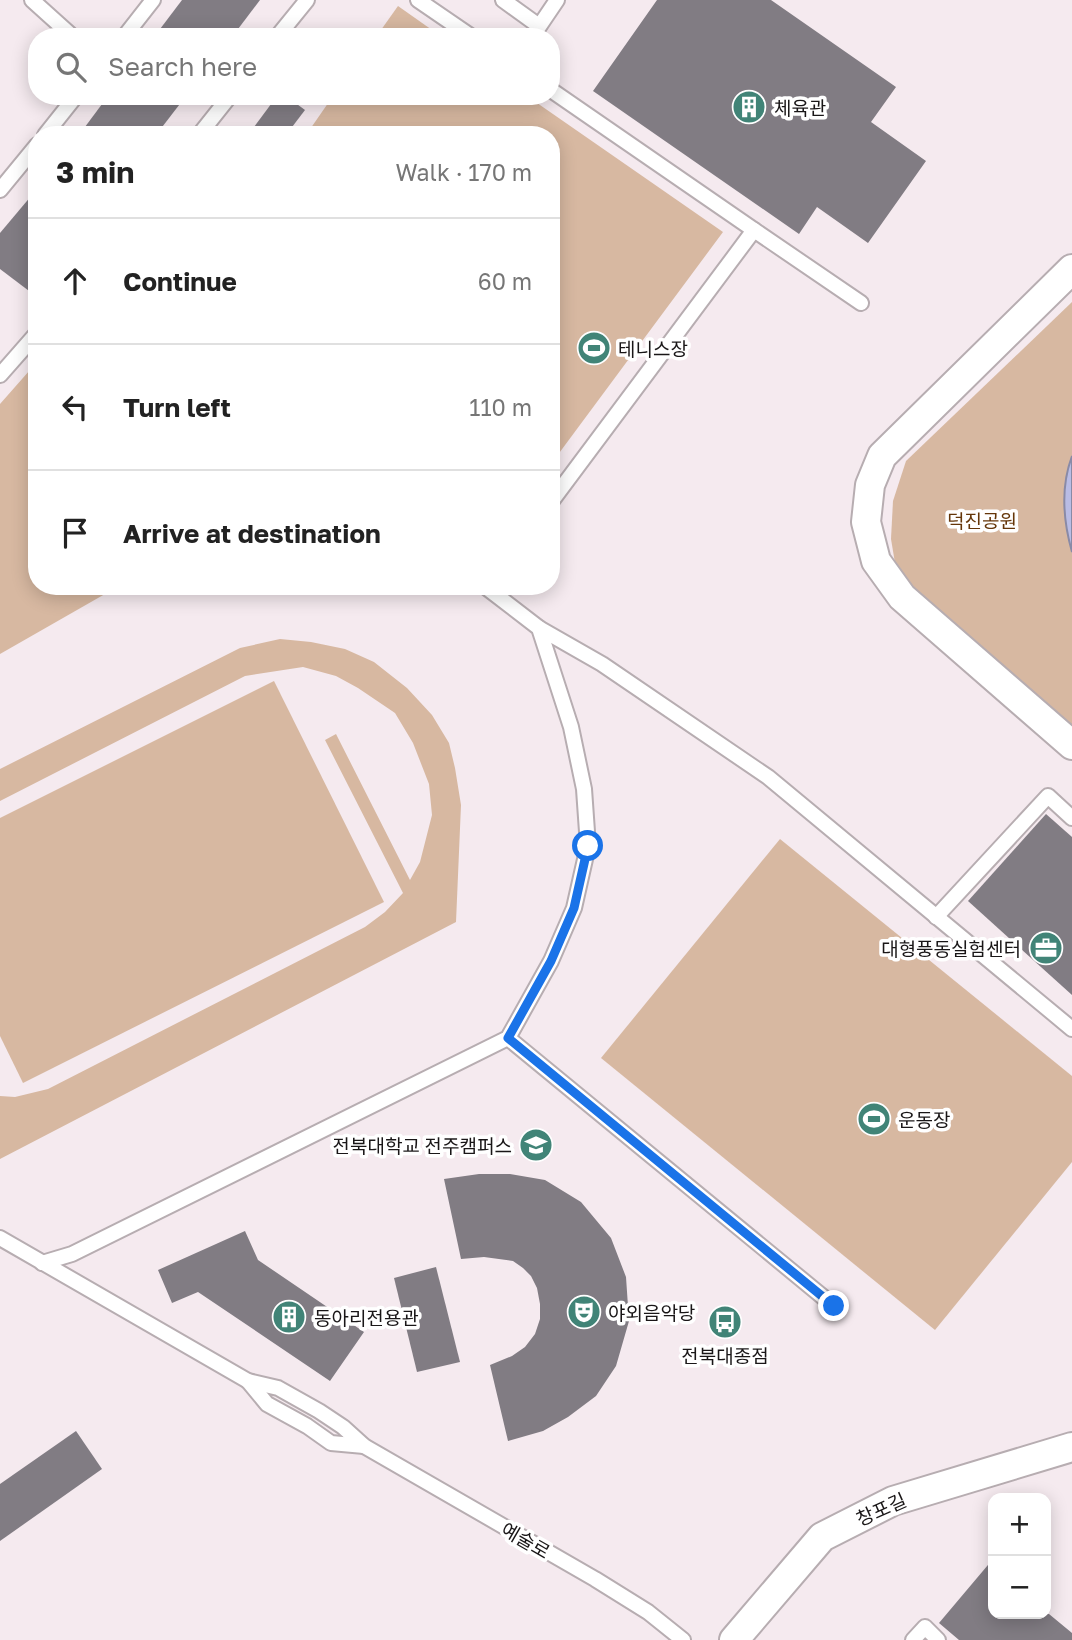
<!DOCTYPE html>
<html lang="en">
<head>
<meta charset="utf-8">
<style>
  body { margin:0; font-family:"Golos Text","Noto Sans KR",sans-serif; background:#f2f2f2; color:#222 }
  .controls { position:absolute; right:21px; bottom:21px; display:grid; overflow:hidden; border-radius:14px; box-shadow:0 4px 18px #0003 }
  .controls button { width:63px; height:63px; display:grid; place-items:center; padding:0; border:0; border-bottom:2px solid #e0e0e0; background:#fff; color:#222; font:35px sans-serif }
  .stop { position:absolute; width:21px; height:21px; margin:-16px; border:5px solid #1a73e8; border-radius:50%; background:#fff }
  .stop.end { background:#1a73e8; border-color:#fff; box-shadow:0 2px 7px #0008 }
  .list { margin:0; padding:0; list-style:none }
  h2 { display:flex; justify-content:space-between; align-items:center; height:91px; margin:0; padding:0 28px; font-size:30px }
  h2 small { font-size:23px; font-weight:400; color:#767676 }
  .list li { display:grid; grid-template-columns:46px 1fr auto; gap:21px; align-items:center; box-sizing:border-box; height:126px; padding:0 28px; border-top:2px solid #e0e0e0 }
  .list b { display:block; font-size:26px; white-space:nowrap }
  .list em { font-size:23px; font-style:normal; color:#767676 }
  .icon { flex:none; width:38px; height:38px; fill:none; stroke:currentColor; stroke-width:2; stroke-linecap:round; stroke-linejoin:round }
  .map { position:relative; flex:none; width:1072px; height:1640px; overflow:hidden }
  .search { position:absolute; background:#fff; box-shadow:0 4px 18px #0003; left:28px; top:28px; width:532px; height:77px; display:flex; align-items:center; gap:18px; box-sizing:border-box; padding:0 24px; border-radius:28px; color:#767676; font-size:26px }
  .panel { position:absolute; background:#fff; box-shadow:0 4px 18px #0003; left:28px; top:126px; width:532px; height:469px; border-radius:28px }
  .map>svg:first-child { display:block }
  .green { fill:#d7b8a1 }
  .water { fill:#b9bce4; stroke:#898aa6; stroke-width:2 }
  .building { fill:#817c83 }
  .lines { fill:none; stroke-linecap:round; stroke-linejoin:round }
  .service-casing { stroke:#b7adb1; stroke-width:18 }
  .minor-casing { stroke:#b7adb1; stroke-width:32 }
  .service { stroke:#fff; stroke-width:14 }
  .minor { stroke:#fff; stroke-width:28 }
  .route { stroke:#1a73e8; stroke-width:9 }
  .labels { text-anchor:middle; dominant-baseline:central; stroke-width:7; stroke-linejoin:round; paint-order:stroke }
  .poi-label { font-size:19px; fill:#191617; stroke:#fff; text-anchor:start }
  .park-label { font-size:19px; fill:#653609; stroke:#fff }
  .street-label { font-size:19px; fill:#191617; stroke:#fff }
</style>
</head>
<body>
<div class="map">
<svg width="1072" height="1640" viewBox="0 0 1072 1640">
  <rect width="100%" height="100%" fill="#f5eaef"/>
  <g class="green">
    <path d="M398,6L442,37H376Z"/>
    <path d="M333,96H527L723,232L551,464V135H306Z"/>
    <path d="M1072,302V735L917,600L896,569L891,539L893,501L906,461Z"/>
    <path d="M37,362V586H119L0,654V404Z"/>
    <path d="M280,639L311,642L345,649L374,662L407,688L432,715L449,743L455,768L461,805L456,922L0,1159V1096L15,1097L48,1089L365,927L385,912L403,893L325,740L336,734L410,880L420,862L432,815L429,784L413,743L395,713L358,688L336,676L303,667L245,676L0,801V769L240,648Z"/>
    <path d="M274,681L384,902L23,1083L0,1036V818Z"/>
    <path d="M780,839L1072,1076V1162L935,1330L601,1058Z"/>
  </g>
  <path class="water" d="M1072,456V552C1063,520 1060,488 1072,456Z"/>
  <g class="building">
    <path d="M182,0H260L232,37H154Z"/>
    <path d="M657,0H771L896,87L871,122L926,161L868,243L817,207L799,234L593,91Z"/>
    <path d="M108,96H186L156,135H79Z"/>
    <path d="M277,96H286L305,110L286,135H248Z"/>
    <path d="M37,189V297L0,269V233Z"/>
    <path d="M1046,814L1072,837V995L968,901Z"/>
    <path d="M479,1174H510L545,1180L581,1202L611,1238L626,1277L629,1321L616,1366L596,1396L568,1417L543,1431L508,1441L490,1365L512,1356L525,1347L535,1334L540,1319V1304L537,1288L531,1276L523,1268L513,1261L484,1257L461,1259L444,1179Z"/>
    <path d="M245,1231L258,1260L364,1332L330,1381L198,1292L172,1303L158,1270Z"/>
    <path d="M436,1267L460,1362L417,1372L394,1278Z"/>
    <path d="M76,1431L102,1469L0,1541V1484Z"/>
    <path d="M993,1559V1614H1049L1072,1633V1640H959L939,1623Z"/>
  </g>
  <g class="lines">
    <defs>
      <g id="service">
        <path d="M32,0L73,37"/>
        <path d="M418,0L472,37"/>
        <path d="M503,0L539,26"/>
        <path d="M124,37L153,0"/>
        <path d="M277,37L307,0"/>
        <path d="M532,37L557,0"/>
        <path d="M551,90L754,230L551,502"/>
        <path d="M45,135L76,96"/>
        <path d="M199,135L230,96"/>
        <path d="M0,190L37,145"/>
        <path d="M754,230L861,303"/>
        <path d="M0,375L37,333"/>
        <path d="M539,628L602,664L768,777L1072,1029"/>
        <path d="M936,917L1048,796L1072,818"/>
        <path d="M508,1038L834,1306"/>
        <path d="M0,1238L248,1381L278,1388L319,1411L343,1427L364,1446L595,1579L648,1612L683,1640"/>
        <path d="M42,1263L72,1254L508,1038L551,961L574,908L588,846L584,789L571,727L539,628L487,588L489,586"/>
        <path d="M248,1381L267,1404L307,1426L331,1443L364,1446"/>
        <path d="M913,1640L925,1627L938,1640"/>
      </g>
      <g id="minor">
        <path d="M1072,269L882,456L870,485L866,522L876,561L902,597L1072,745"/>
        <path d="M734,1640L822,1537L893,1501L1072,1447"/>
      </g>
    </defs>
    <use href="#service" class="service-casing"/>
    <use href="#minor" class="minor-casing"/>
    <use href="#service" class="service"/>
    <use href="#minor" class="minor"/>
  </g>
  <g class="lines">
    <path class="route" d="M588,846L574,908L551,961L508,1038L834,1306"/>
  </g>
  <defs>
    <symbol id="building-disc" viewBox="-11 -11 22 22"><circle r="9.5" fill="#418477" stroke="#fff"/><path d="M-4-6H4V6H1V3H-1V6H-4ZM-2.5-4.3h1.7v1.8h-1.7ZM.8-4.3h1.7v1.8H.8ZM-2.5-1h1.7V.8h-1.7ZM.8-1h1.7V.8H.8Z" fill="#fff"/></symbol>
    <symbol id="stadium-disc" viewBox="-11 -11 22 22"><circle r="9.5" fill="#418477" stroke="#fff"/><path d="M0-5a6.5 5 0 1 0 0 10a6.5 5 0 1 0 0-10ZM-3.5-1.8h7v3.6h-7Z" fill="#fff"/></symbol>
    <symbol id="office-disc" viewBox="-11 -11 22 22"><circle r="9.5" fill="#418477" stroke="#fff"/><path d="M-6-3h4V-5.5h4V-3h4V5H-6ZM-1-4.5V-3h2v-1.5ZM-6 0V1H6V0Z" fill="#fff"/></symbol>
    <symbol id="university-disc" viewBox="-11 -11 22 22"><circle r="9.5" fill="#418477" stroke="#fff"/><path d="M0-5L7-2L0 1L-7-2ZM-4 1L0 2.5L4 1V4Q0 6-4 4Z" fill="#fff"/></symbol>
    <symbol id="theatre-disc" viewBox="-11 -11 22 22"><circle r="9.5" fill="#418477" stroke="#fff"/><path d="M-5-5.5Q0-4 5-5.5V0Q5 5 0 6Q-5 5-5 0ZM-3.3-2.5H-1v1.5H-3.3ZM1-2.5H3.3v1.5H1ZM-2.8 1Q0 5.5 2.8 1Z" fill="#fff"/></symbol>
    <symbol id="bus-disc" viewBox="-11 -11 22 22"><circle r="9.5" fill="#418477" stroke="#fff"/><path d="M-5-6H5V4H4V6H2V4H-2V6H-4V4H-5ZM-3.5-4V0h7V-4ZM-3.5 1.2v1.5H-2V1.2ZM2 1.2v1.5H3.5V1.2Z" fill="#fff"/></symbol>
  </defs>
  <g fill-rule="evenodd">
    <use href="#building-disc" x="730" y="88" width="38" height="38"/>
    <use href="#stadium-disc" x="575" y="329" width="38" height="38"/>
    <use href="#office-disc" x="1027" y="929" width="38" height="38"/>
    <use href="#stadium-disc" x="855" y="1100" width="38" height="38"/>
    <use href="#university-disc" x="517" y="1126" width="38" height="38"/>
    <use href="#theatre-disc" x="565" y="1293" width="38" height="38"/>
    <use href="#building-disc" x="270" y="1298" width="38" height="38"/>
    <use href="#bus-disc" x="706" y="1303" width="38" height="38"/>
  </g>
  <g class="labels">
    <g class="poi-label">
      <text x="774" y="107">체육관</text>
      <text x="618" y="348">테니스장</text>
      <text x="1021" y="948" text-anchor="end">대형풍동실험센터</text>
      <text x="898" y="1119">운동장</text>
      <text x="512" y="1145" text-anchor="end">전북대학교 전주캠퍼스</text>
      <text x="608" y="1312">야외음악당</text>
      <text x="314" y="1317">동아리전용관</text>
      <text x="725" y="1355" text-anchor="middle">전북대종점</text>
    </g>
    <g class="park-label">
      <text x="982" y="520">덕진공원</text>
    </g>
    <g class="street-label">
      <text transform="translate(881 1509) rotate(-24)">창포길</text>
      <text transform="translate(526 1540) rotate(30)">예술로</text>
    </g>
  </g>
</svg>
<div class="controls">
<button>+</button>
<button>−</button>
</div>
<div class="stop" style="left:588px;top:846px"></div>
<div class="stop end" style="left:834px;top:1306px"></div>
<div class="search"><svg class="icon" aria-label="search" viewBox="0 0 24 24"><circle cx="10" cy="10" r="6"/><path d="M15 15l6 6"/></svg>Search here</div>
<section class="panel">
<h2>3 min<small>Walk · 170 m</small></h2>
<ul class="list">
<li><svg class="icon" aria-label="ahead" viewBox="0 0 24 24"><path d="M12 20V5M6 11l6-6 6 6"/></svg><div><b>Continue</b></div><em>60 m</em></li>
<li><svg class="icon" aria-label="left" viewBox="0 0 24 24"><path d="M17 20v-9H6M10 6l-5 5 5 5"/></svg><div><b>Turn left</b></div><em>110 m</em></li>
<li><svg class="icon" aria-label="arrive" viewBox="0 0 24 24"><path d="M6 21V4h12l-3 4 3 4H6"/></svg><div><b>Arrive at destination</b></div></li>
</ul>
</section>
</div>
</body>
</html>
